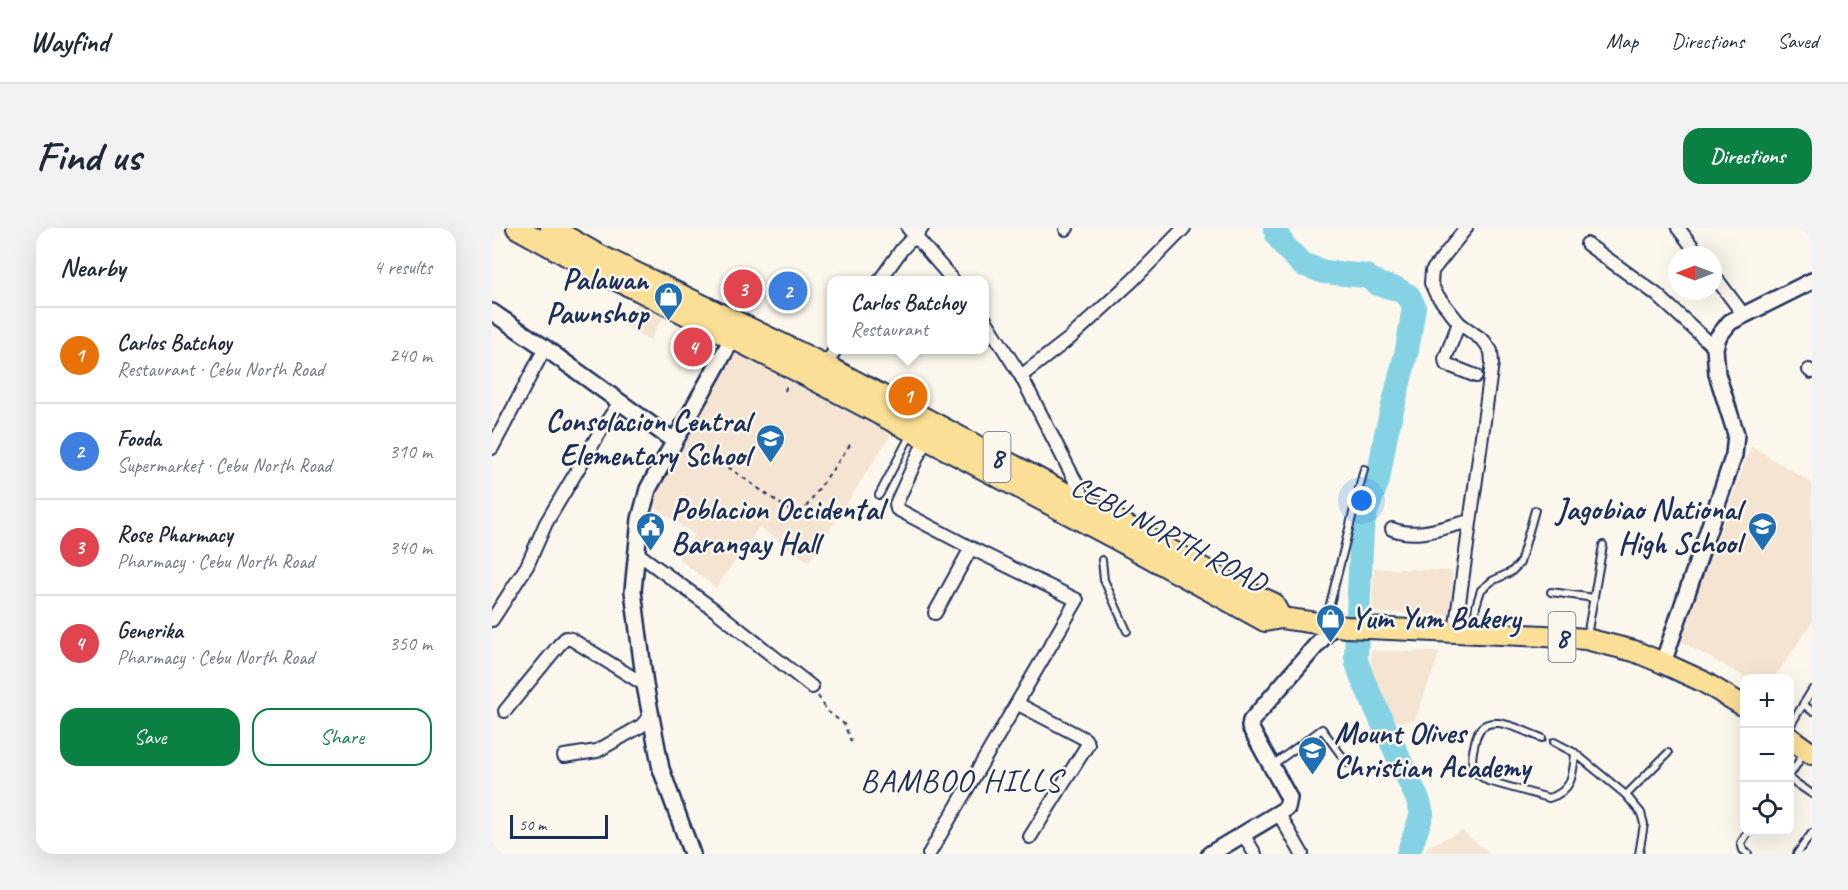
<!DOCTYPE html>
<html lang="en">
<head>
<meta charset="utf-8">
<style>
  body { margin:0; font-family:Caveat,sans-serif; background:#f2f2f3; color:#1f2937 }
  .controls { position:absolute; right:18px; bottom:18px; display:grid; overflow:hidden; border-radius:12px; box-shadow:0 6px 24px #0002 }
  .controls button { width:54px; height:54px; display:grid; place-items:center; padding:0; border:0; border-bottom:2px solid #e0e1e3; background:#fff; color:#1f2937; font:30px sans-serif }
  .compass { position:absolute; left:1176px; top:18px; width:54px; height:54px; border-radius:50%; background:#fff; box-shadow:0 6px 24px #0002; rotate:270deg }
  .scale { position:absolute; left:18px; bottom:15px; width:98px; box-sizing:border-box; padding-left:6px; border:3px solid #1b2f5e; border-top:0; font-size:16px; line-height:21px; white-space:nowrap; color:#1b2f5e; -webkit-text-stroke:4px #fbf7ec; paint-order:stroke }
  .you { position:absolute; left:870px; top:273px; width:21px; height:21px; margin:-15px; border:4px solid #fff; border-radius:50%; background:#1a73e8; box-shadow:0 0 0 9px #1a73e833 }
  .badge { display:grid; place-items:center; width:39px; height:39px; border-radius:50%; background:#0b8043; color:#fff; font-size:20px; font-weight:700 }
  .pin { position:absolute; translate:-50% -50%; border:3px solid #fff; box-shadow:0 2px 6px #0006 }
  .popup { position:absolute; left:335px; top:48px; width:162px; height:78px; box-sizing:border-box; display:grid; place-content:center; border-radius:12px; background:#fff; filter:drop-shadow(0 2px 4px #0005); font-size:20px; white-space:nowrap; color:#747a83 }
  .popup b { font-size:22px; color:#1f2937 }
  .popup::after { content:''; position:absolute; left:50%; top:100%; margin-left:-12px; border:12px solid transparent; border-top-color:#fff }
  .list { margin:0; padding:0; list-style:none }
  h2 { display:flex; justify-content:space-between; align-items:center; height:78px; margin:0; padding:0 24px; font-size:26px }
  h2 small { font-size:20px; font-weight:400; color:#747a83 }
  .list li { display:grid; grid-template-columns:39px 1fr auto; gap:18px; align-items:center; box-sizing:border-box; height:96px; padding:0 24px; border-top:2px solid #e0e1e3 }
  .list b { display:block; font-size:22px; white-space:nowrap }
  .list p { margin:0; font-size:20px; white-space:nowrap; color:#747a83 }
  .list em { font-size:20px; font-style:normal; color:#747a83 }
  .actions { display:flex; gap:12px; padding:18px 24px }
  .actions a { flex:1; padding:14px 0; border:2px solid #0b8043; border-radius:18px; text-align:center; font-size:21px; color:#0b8043 }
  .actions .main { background:#0b8043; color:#fff }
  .icon { flex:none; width:33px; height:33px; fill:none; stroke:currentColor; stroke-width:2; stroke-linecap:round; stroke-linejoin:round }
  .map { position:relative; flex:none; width:1320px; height:626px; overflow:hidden; border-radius:18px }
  header { display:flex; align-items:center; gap:36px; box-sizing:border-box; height:84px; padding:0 30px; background:#fff; border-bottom:2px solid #e0e1e3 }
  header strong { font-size:28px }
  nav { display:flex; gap:33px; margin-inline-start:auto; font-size:21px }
  .intro { display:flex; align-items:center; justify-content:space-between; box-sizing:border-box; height:144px; padding:0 36px }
  h1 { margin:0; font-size:42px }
  .button { padding:15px 27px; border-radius:18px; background:#0b8043; color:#fff; font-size:21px; font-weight:700 }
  main { display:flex; gap:36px; padding:0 36px }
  aside { flex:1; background:#fff; border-radius:18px; box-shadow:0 6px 24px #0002 }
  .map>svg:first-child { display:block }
  .built { fill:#f5e4d2 }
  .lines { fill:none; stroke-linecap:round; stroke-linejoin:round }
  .river { stroke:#84d2e3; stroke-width:24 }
  .service-casing { stroke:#1b2f5e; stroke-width:10 }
  .minor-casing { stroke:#1b2f5e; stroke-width:16 }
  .tertiary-casing { stroke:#1b2f5e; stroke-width:20 }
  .primary-casing { stroke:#1b2f5e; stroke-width:24 }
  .path { stroke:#1b2f5e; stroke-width:2; stroke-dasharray:4.5 4.5; stroke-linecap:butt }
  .service { stroke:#fbf7ec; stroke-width:6 }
  .minor { stroke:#fbf7ec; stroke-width:12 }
  .tertiary { stroke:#fbf7ec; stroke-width:15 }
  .primary { stroke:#fbdf96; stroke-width:20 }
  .labels { text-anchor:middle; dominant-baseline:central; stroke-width:5; stroke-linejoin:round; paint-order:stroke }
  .shield { fill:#fbf7ec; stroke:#5e6b89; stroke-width:1.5 }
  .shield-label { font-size:28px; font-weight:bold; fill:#1b2f5e }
  .poi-label { font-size:30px; font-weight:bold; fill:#1b2f5e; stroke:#fbf7ec; text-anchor:end }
  .street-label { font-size:30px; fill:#1b2f5e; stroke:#fbf7ec }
  .neighbourhood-label { font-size:32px; letter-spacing:1.5px; fill:#1b2f5e; stroke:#fbf7ec }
</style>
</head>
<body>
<header>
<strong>Wayfind</strong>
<nav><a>Map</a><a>Directions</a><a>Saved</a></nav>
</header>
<div class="intro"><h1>Find us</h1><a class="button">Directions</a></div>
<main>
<aside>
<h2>Nearby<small>4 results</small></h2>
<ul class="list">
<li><span class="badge" style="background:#e8710a">1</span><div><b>Carlos Batchoy</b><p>Restaurant · Cebu North Road</p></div><em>240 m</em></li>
<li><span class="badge" style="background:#3f7fe0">2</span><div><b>Fooda</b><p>Supermarket · Cebu North Road</p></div><em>310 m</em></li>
<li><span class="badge" style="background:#e0444e">3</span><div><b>Rose Pharmacy</b><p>Pharmacy · Cebu North Road</p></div><em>340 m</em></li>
<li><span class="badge" style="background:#e0444e">4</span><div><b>Generika</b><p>Pharmacy · Cebu North Road</p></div><em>350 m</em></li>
</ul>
<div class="actions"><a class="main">Save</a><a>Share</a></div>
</aside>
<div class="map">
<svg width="1320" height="626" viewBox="0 0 1320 626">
  <rect width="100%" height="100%" fill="#fbf7ec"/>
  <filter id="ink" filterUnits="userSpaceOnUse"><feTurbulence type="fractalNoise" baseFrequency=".0167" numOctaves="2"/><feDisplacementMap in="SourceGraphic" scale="12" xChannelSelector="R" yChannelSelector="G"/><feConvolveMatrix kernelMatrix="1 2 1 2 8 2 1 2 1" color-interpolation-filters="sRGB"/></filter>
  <g filter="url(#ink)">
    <g class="built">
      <path d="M146,74L173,86L158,112L131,97Z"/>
      <path d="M241,124L399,206L317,334L267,299L224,360L187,331L203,307L158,276L160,265Z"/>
      <path d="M1259,218L1320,255V394L1282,450H1255L1188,413Z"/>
      <path d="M882,340L960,343L959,387L880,384Z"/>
      <path d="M879,423L948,424L923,492L894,495L879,442Z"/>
      <path d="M970,603L999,626H933L935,619Z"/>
    </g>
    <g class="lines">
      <path class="river" d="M783,0L785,7L794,20L810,36L832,44L874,48L886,56L905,61L917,68L922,79L915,122L894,206L886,252L874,284L870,301L864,429L865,435L871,452L927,574L930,586L916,626"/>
      <defs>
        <g id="service">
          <path d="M387,267L419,206"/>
          <path d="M610,332L612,352L635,403"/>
          <path d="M1059,364L1102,370"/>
          <path d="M834,392L872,241"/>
          <path d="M981,401L984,378L989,362L1000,353L1019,344L1028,335L1043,282"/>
          <path d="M1095,408L1111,317"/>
          <path d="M1311,476L1320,483"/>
          <path d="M1298,498L1320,462"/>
          <path d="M1050,510C1030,503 992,480 984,510C981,522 979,530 981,543L996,553L1057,570C1081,563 1081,546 1083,525"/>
          <path d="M1062,514L1083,525L1134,567L1149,585L1152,596L1147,626"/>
          <path d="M779,538L830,501L855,535"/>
          <path d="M1298,547L1312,525"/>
          <path d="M1298,551L1320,566"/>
          <path d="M1134,567L1176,525"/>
          <path d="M1256,604L1249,615L1251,622L1256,626"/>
          <path d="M1305,626L1320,605"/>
        </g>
        <g id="minor">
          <path d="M416,0L461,52"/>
          <path d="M1186,0L1207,27"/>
          <path d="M574,1L575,0"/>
          <path d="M1095,16L1164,66L1223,120"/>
          <path d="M1221,46L1251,86"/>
          <path d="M388,52L410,21L430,0"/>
          <path d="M492,90L529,148L594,274"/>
          <path d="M967,95L953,131L954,136L984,148"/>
          <path d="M331,141L343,122"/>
          <path d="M1317,142L1320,144"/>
          <path d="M529,148L578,110L641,52L692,0"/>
          <path d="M434,210L404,276L405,281L479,320L585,372L437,626"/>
          <path d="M0,220L53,120"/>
          <path d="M900,301C925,311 953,299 978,293"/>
          <path d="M145,325L224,383L320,459"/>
          <path d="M443,385L479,320"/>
          <path d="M0,392L35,338L54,295L111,199L128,174"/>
          <path d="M963,404L1000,135L999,123L992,113L967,95L944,66L939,55L940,43L974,0"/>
          <path d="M526,476L593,511L596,516L538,609"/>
          <path d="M13,483L67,417L74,410L79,411L153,457"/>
          <path d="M72,528L105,523L149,498L158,488"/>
          <path d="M787,586L810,626"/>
          <path d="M751,606L763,626"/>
        </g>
        <g id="tertiary">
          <path d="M0,84L53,120L182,213"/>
          <path d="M1171,435L1242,227L1244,206L1225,146L1223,120L1226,109L1238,94L1320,53"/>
          <path d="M200,626L169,541L153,457L141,363L148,291L156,261L241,109"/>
          <path d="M718,626L795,580L797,570L758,499L759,493L841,398"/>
        </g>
        <g id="primary">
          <path d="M25,0L94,38L148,63L315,148L622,310L773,393L789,390L854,399L1053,408L1094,411L1142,423L1171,435L1210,453L1252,478"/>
          <path d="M59,0L105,26L333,137L626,293L741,357L781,375L789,390"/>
          <path d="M1298,510L1320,526"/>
        </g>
      </defs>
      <use href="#service" class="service-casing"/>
      <use href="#minor" class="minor-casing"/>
      <use href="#tertiary" class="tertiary-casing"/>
      <use href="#primary" class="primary-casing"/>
      <g class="path">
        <path d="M293,163L295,156"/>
        <path d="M236,239L307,289L360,214"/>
        <path d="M326,468L335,483L352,496L360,516"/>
      </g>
      <use href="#service" class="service"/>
      <use href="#minor" class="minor"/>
      <use href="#tertiary" class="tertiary"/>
      <use href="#primary" class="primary"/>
    </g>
  </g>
  <defs>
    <symbol id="shop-pin" viewBox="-11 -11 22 30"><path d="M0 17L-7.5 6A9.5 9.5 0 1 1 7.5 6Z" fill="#1f6fb2" stroke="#fbf7ec"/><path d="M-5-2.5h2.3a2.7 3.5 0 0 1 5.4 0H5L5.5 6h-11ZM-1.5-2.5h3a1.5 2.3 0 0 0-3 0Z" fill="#fff"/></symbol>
    <symbol id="school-pin" viewBox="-11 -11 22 30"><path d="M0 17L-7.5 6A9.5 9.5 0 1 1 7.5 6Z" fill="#1f6fb2" stroke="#fbf7ec"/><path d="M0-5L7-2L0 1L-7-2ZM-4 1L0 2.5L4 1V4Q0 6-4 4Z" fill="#fff"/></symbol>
    <symbol id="civic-pin" viewBox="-11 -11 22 30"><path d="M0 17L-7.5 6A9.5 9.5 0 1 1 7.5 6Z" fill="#1f6fb2" stroke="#fbf7ec"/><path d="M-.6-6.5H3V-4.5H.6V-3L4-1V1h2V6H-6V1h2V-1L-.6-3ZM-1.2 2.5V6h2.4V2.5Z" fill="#fff"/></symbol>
  </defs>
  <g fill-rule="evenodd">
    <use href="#shop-pin" x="160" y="52" width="33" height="45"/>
    <use href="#school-pin" x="262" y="194" width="33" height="45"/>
    <use href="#civic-pin" x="142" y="282" width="33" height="45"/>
    <use href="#school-pin" x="1254" y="282" width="33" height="45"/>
    <use href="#shop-pin" x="822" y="374" width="33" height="45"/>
    <use href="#school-pin" x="804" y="506" width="33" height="45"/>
  </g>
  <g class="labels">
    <g class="shield">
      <rect x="491.5" y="204" width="27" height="50" rx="4.5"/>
      <rect x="1056.5" y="384" width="27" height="50" rx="4.5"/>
    </g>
    <g class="shield-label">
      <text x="505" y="229">8</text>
      <text x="1070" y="409">8</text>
    </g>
    <g class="poi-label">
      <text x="156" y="51">Palawan<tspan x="156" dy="34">Pawnshop</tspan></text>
      <text x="258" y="193">Consolacion Central<tspan x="258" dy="34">Elementary School</tspan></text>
      <text x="179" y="281" text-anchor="start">Poblacion Occidental<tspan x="179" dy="34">Barangay Hall</tspan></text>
      <text x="1249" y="281">Jagobiao National<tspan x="1249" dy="34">High School</tspan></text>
      <text x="859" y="390" text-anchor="start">Yum Yum Bakery</text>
      <text x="842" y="505" text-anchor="start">Mount Olives<tspan x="842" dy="34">Christian Academy</tspan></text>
    </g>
    <g class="street-label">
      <text transform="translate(677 306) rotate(28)">CEBU NORTH ROAD</text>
    </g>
    <g class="neighbourhood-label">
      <text x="469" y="552">BAMBOO HILLS</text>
    </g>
  </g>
</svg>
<div class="controls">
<button>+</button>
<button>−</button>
<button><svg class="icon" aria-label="locate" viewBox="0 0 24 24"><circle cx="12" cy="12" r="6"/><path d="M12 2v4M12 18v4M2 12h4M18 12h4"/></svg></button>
</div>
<svg class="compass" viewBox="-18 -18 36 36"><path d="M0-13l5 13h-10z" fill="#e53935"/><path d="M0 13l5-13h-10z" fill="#747a83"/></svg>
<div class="scale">50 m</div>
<div class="you"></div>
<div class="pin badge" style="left:416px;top:168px;background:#e8710a">1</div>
<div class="popup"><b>Carlos Batchoy</b>Restaurant</div>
<div class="pin badge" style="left:296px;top:63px;background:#3f7fe0">2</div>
<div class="pin badge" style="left:251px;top:61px;background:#e0444e">3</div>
<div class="pin badge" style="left:201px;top:119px;background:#e0444e">4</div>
</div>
</main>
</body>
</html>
